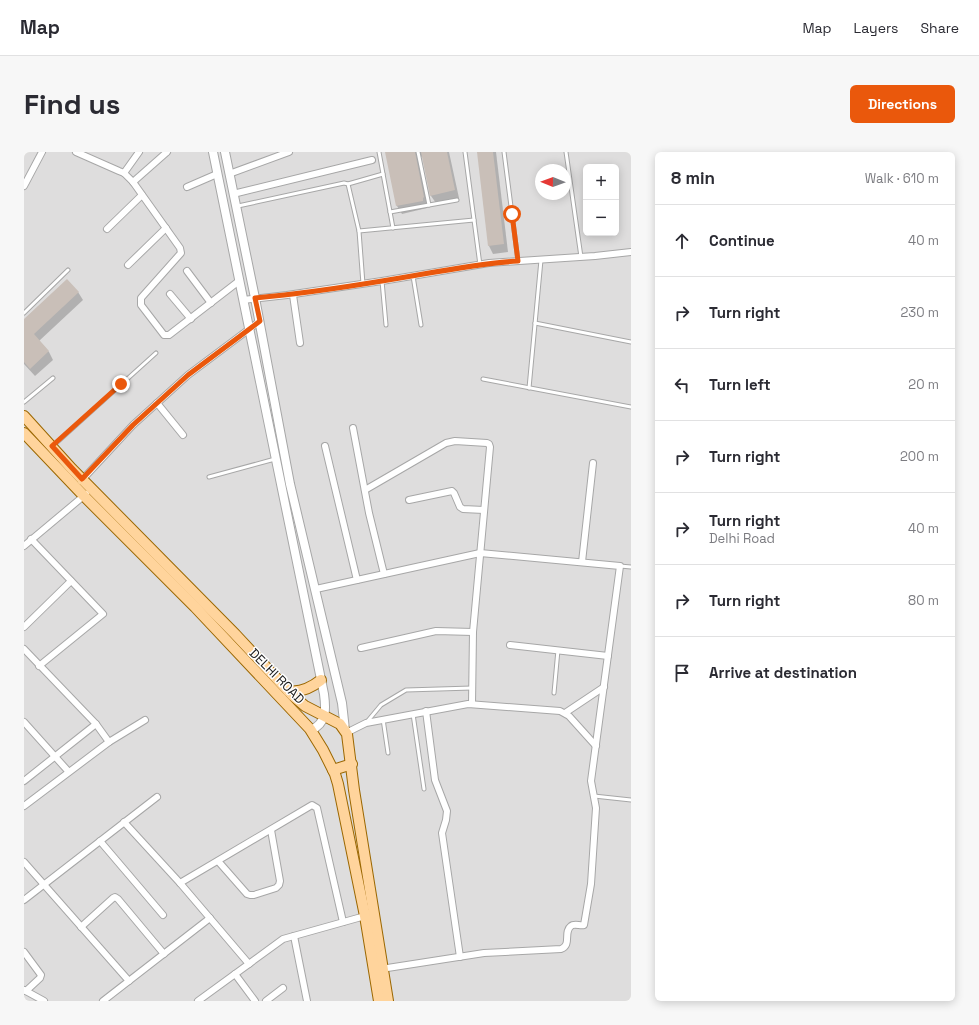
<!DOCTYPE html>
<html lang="en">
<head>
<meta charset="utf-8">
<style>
  body { margin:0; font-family:"Space Grotesk",sans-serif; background:#f7f7f7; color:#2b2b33 }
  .controls { position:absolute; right:12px; top:12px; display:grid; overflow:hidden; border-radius:6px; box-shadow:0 2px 10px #0003 }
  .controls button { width:36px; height:36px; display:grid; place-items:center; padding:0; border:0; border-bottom:1px solid #e1e1e2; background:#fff; color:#2b2b33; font:20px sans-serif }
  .compass { position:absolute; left:511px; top:12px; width:36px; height:36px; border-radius:50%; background:#fff; box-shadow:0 2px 10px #0003; rotate:271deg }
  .stop { position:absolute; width:12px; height:12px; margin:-9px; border:3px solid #ea580c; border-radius:50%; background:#fff }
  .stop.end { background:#ea580c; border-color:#fff; box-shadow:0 1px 4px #0008 }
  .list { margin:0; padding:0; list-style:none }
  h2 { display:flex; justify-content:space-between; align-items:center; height:52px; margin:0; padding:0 16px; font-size:17px }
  h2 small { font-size:13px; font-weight:400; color:#7c7c81 }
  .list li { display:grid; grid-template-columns:26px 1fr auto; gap:12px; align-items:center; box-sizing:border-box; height:72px; padding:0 16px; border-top:1px solid #e1e1e2 }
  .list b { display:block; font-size:15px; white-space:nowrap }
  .list p { margin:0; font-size:13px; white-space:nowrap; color:#7c7c81 }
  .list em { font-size:13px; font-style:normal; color:#7c7c81 }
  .icon { flex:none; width:22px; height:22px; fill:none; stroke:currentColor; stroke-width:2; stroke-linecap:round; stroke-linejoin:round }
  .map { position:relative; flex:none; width:607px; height:849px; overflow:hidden; border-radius:6px }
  header { display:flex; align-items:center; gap:24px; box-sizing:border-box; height:56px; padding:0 20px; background:#fff; border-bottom:1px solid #e1e1e2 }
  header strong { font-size:19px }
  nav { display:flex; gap:22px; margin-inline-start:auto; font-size:14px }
  .intro { display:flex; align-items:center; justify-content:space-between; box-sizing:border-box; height:96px; padding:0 24px }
  h1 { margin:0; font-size:28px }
  .button { padding:10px 18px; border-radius:6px; background:#ea580c; color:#fff; font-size:14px; font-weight:700 }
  main { display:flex; gap:24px; padding:0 24px }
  aside { flex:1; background:#fff; border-radius:6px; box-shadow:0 2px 10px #0003 }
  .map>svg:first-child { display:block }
  .residential { fill:#dedddd; fill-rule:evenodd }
  .shadow { fill:#0003 }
  .building { fill:#c9bfb8 }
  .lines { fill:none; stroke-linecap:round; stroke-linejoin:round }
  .service-casing { stroke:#a7a7a7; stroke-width:5 }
  .minor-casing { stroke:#a7a7a7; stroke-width:8 }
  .tertiary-casing { stroke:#a7a7a7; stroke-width:10 }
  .primary-casing { stroke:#9b6700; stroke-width:12 }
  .service { stroke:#fff; stroke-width:3 }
  .minor { stroke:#fff; stroke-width:6 }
  .tertiary { stroke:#fff; stroke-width:8 }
  .primary { stroke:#ffd49c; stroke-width:10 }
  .route { stroke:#ea580c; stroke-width:5 }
  .labels { text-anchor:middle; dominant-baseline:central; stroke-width:3; stroke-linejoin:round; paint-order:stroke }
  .street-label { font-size:13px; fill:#202020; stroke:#fff }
</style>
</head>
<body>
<header>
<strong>Map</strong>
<nav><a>Map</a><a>Layers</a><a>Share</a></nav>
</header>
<div class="intro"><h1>Find us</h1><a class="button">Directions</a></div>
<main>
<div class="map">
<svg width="607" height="849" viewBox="0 0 607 849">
  <rect width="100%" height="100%" fill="#f1ede6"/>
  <path class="residential" d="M0,0H607V849H0ZM562,15H592V81H562ZM517,18H541V42H517Z"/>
  <g class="shadow">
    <path d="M362,0H425L435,46L412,51L407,44L399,5L398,4L395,9L404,53H402L403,56L378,62L373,54Z"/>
    <path d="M454,0H472L484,100L469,102L465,94Z"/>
    <path d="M54,140L59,148L15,189L25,200L29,208L11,224L0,212V168Z"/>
  </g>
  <g class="building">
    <path d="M361,0H391L400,45L399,46V49L372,54Z"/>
    <path d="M397,0H423L431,38L406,44Z"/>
    <path d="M453,0H469L480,92L464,94Z"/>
    <path d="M43,127L55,140L10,182L25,199L6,217L0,210V167Z"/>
  </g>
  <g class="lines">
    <defs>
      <g id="service">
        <path d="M355,0L369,76"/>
        <path d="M394,0L405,53"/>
        <path d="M441,0L456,113"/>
        <path d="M480,0L494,109"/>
        <path d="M542,0L557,105"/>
        <path d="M324,32L359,22"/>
        <path d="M214,54L320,31L324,32L335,79L339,132"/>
        <path d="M366,60L433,48"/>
        <path d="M335,79L450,68"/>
        <path d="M389,124L397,173"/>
        <path d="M358,129L362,173"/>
        <path d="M0,161L44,118"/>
        <path d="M511,171L607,190"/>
        <path d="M459,227L607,255"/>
        <path d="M505,236L517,108"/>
        <path d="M0,250L29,226"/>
        <path d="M29,294L132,201"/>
        <path d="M185,325L251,307"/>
        <path d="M596,414L607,415"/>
        <path d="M530,541L534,498"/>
        <path d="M389,562L400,637"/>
        <path d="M359,567L364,601"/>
        <path d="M342,571L357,553L382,538L448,536"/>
        <path d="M570,644L607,648"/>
      </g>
      <g id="minor">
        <path d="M52,0L95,19L100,21L109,30L156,96L157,101L117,146V153L140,183H145L215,129"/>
        <path d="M100,21L115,0"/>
        <path d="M205,22L265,0"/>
        <path d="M109,30L143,0"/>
        <path d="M0,34L18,0"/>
        <path d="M163,35L193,22"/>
        <path d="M209,42L348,8"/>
        <path d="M83,77L118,43"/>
        <path d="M104,113L142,76"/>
        <path d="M163,119L187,151"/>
        <path d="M146,142L167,167"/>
        <path d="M269,143L276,191"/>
        <path d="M219,148L263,143L358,129L465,111L571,104L607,100"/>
        <path d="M133,251L159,283"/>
        <path d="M329,276L345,361L360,422"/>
        <path d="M301,294L333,428"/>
        <path d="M57,329L109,273L164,223L236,169"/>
        <path d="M341,338L422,291L431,289L463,291L465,292L466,295L449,480L448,552"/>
        <path d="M385,348L428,339L430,341L436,355L439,357L460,358"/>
        <path d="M7,387L79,462L15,514"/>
        <path d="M0,394L62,342"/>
        <path d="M558,410L569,311"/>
        <path d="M292,437L456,401L596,414L567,629L572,656L567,732L560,773C556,774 550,771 547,774C539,780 548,793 537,797L460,801L357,817"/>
        <path d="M0,475L47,429"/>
        <path d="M486,493L584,504"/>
        <path d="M337,496L412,479L449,480"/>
        <path d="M0,497L72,572L85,590"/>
        <path d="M402,559L411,628L423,659L422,668L418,681L436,805"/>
        <path d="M541,561L580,535"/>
        <path d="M0,570L44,619"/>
        <path d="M322,581L342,571L444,552L536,559L545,564L572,594"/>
        <path d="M0,629L72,572"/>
        <path d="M0,654L85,590L121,568"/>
        <path d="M100,670L156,731L225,812"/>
        <path d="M76,689L139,763"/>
        <path d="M194,709L223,742L226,743H230L252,736L255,733L256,729L247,678"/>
        <path d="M0,710L105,829"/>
        <path d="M156,731L288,653L293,656L319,770"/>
        <path d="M0,748L133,645"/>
        <path d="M57,775L89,746L91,745L94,747L140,802"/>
        <path d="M270,784L283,849"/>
        <path d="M0,800L17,823L16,826L2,839"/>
        <path d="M211,822L231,849"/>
        <path d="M0,838L20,849"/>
        <path d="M79,849L186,766"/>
        <path d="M174,849L259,787L341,764"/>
        <path d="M242,849L259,836"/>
      </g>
      <g id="tertiary">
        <path d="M189,0L300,542C302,557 303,571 287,578"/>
        <path d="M201,0L231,146L266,332L318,551L321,578"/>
      </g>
      <g id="primary">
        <path d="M0,264L48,317L211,482L269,544L281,554L316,572L323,582L330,638L364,849"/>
        <path d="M0,281L60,344L171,455L286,577L299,598L311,622L314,632L341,764L355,849"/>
        <path d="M264,539C277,541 287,536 297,528"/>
        <path d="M309,618L328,612"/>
      </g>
    </defs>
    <use href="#service" class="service-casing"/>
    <use href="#minor" class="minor-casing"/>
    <use href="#tertiary" class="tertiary-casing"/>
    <use href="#primary" class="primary-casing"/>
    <use href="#service" class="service"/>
    <use href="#minor" class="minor"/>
    <use href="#tertiary" class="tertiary"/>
    <use href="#primary" class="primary"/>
  </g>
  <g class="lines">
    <path class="route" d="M97,232L28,294L58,327L109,273L164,223L236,169L231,146C274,142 316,136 358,129C403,122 448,112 494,109L488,62"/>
  </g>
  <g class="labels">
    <g class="street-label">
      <text transform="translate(253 524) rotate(45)">DELHI ROAD</text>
    </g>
  </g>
</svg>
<div class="controls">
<button>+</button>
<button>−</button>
</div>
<svg class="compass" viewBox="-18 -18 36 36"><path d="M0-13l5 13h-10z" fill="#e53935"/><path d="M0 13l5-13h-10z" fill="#7c7c81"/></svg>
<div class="stop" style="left:488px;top:62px"></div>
<div class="stop end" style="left:97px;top:232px"></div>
</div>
<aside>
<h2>8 min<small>Walk · 610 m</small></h2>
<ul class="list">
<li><svg class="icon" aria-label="ahead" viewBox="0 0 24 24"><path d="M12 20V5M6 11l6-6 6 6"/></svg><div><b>Continue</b></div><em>40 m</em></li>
<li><svg class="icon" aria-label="right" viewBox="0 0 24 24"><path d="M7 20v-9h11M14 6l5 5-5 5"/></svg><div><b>Turn right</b></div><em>230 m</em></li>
<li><svg class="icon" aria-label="left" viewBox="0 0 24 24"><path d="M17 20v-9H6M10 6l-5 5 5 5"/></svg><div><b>Turn left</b></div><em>20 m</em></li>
<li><svg class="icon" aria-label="right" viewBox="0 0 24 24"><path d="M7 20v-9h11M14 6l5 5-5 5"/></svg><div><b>Turn right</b></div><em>200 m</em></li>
<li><svg class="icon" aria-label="right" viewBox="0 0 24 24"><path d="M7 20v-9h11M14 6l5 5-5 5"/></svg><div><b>Turn right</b><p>Delhi Road</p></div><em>40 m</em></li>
<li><svg class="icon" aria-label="right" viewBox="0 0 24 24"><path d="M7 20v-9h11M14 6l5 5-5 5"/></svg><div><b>Turn right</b></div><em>80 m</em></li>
<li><svg class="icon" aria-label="arrive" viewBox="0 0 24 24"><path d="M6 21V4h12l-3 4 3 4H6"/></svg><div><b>Arrive at destination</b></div></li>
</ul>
</aside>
</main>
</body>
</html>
